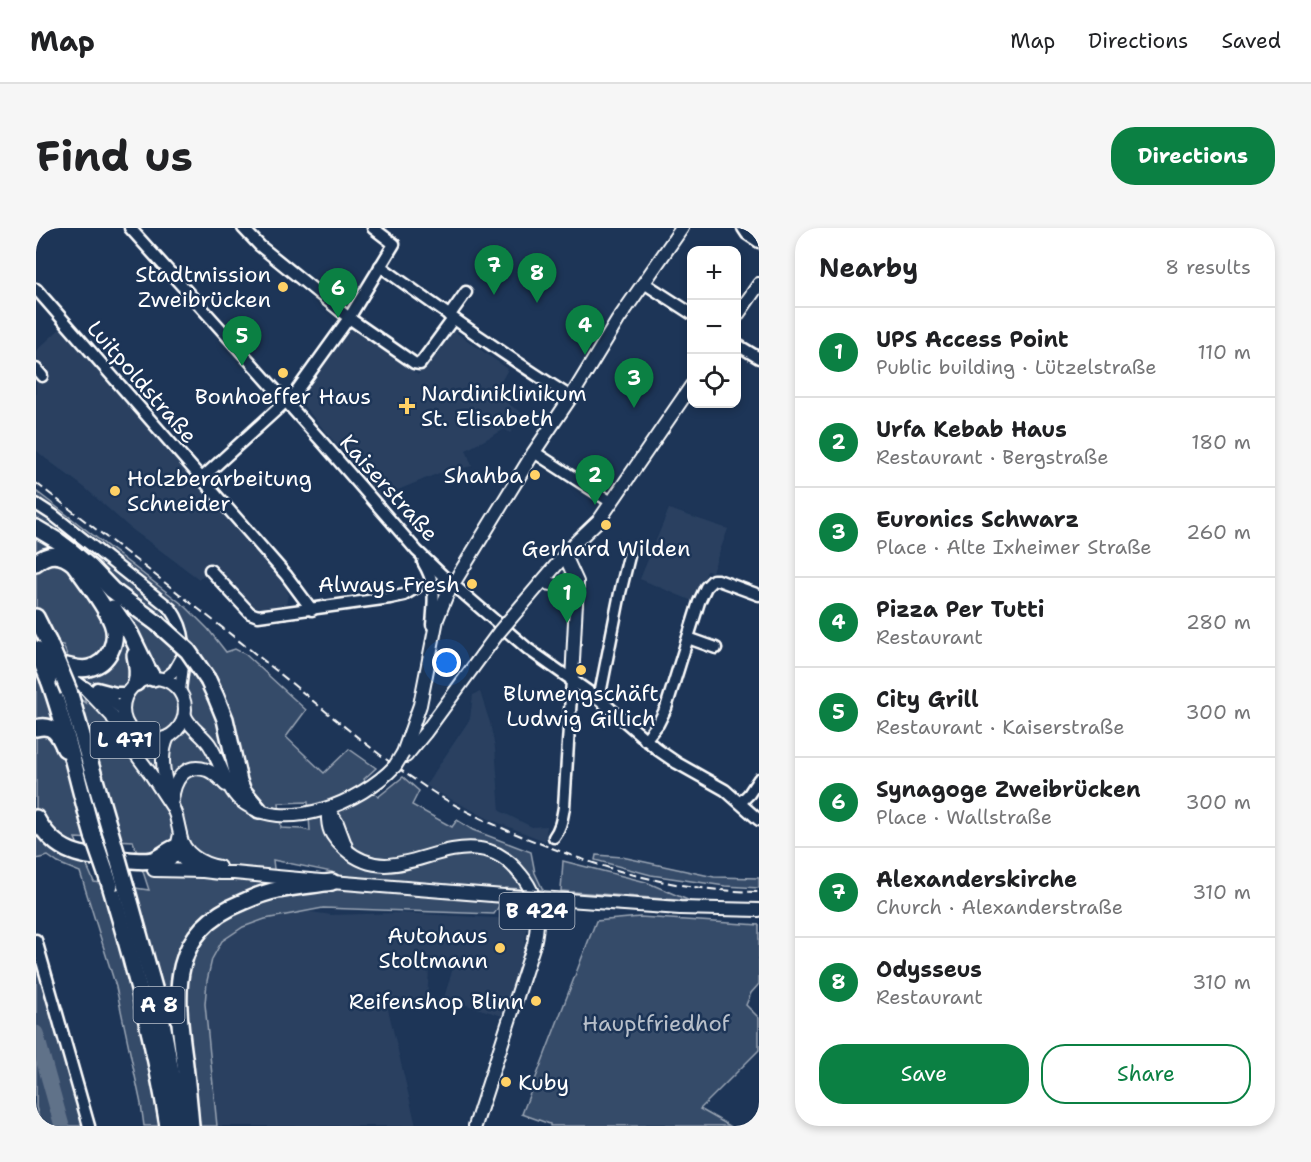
<!DOCTYPE html>
<html lang="en">
<head>
<meta charset="utf-8">
<style>
  body { margin:0; font-family:"Shantell Sans",sans-serif; background:#f6f6f6; color:#202124 }
  .controls { position:absolute; right:18px; top:18px; display:grid; overflow:hidden; border-radius:12px; box-shadow:0 3px 9px #0003 }
  .controls button { width:54px; height:54px; display:grid; place-items:center; padding:0; border:0; border-bottom:2px solid #e0e0e0; background:#fff; color:#202124; font:30px sans-serif }
  .you { position:absolute; left:411px; top:435px; width:21px; height:21px; margin:-15px; border:4px solid #fff; border-radius:50%; background:#1a73e8; box-shadow:0 0 0 9px #1a73e833 }
  .badge { display:grid; place-items:center; width:39px; height:39px; border-radius:50%; background:#0b8043; color:#fff; font-size:20px; font-weight:700 }
  .pin { position:absolute; translate:-50% -50px; filter:drop-shadow(0 2px 3px #0008) }
  .pin::after { content:''; position:absolute; top:32px; width:21px; height:18px; background:inherit; clip-path:polygon(0 0,100% 0,50% 100%) }
  .list { margin:0; padding:0; list-style:none }
  h2 { display:flex; justify-content:space-between; align-items:center; height:78px; margin:0; padding:0 24px; font-size:26px }
  h2 small { font-size:20px; font-weight:400; color:#757577 }
  .list li { display:grid; grid-template-columns:39px 1fr auto; gap:18px; align-items:center; box-sizing:border-box; height:90px; padding:0 24px; border-top:2px solid #e0e0e0 }
  .list b { display:block; font-size:22px; white-space:nowrap }
  .list p { margin:0; font-size:20px; white-space:nowrap; color:#757577 }
  .list em { font-size:20px; font-style:normal; color:#757577 }
  .actions { display:flex; gap:12px; padding:18px 24px }
  .actions a { flex:1; padding:14px 0; border:2px solid #0b8043; border-radius:24px; text-align:center; font-size:21px; color:#0b8043 }
  .actions .main { background:#0b8043; color:#fff }
  .icon { flex:none; width:33px; height:33px; fill:none; stroke:currentColor; stroke-width:2; stroke-linecap:round; stroke-linejoin:round }
  .map { position:relative; flex:none; width:723px; height:898px; overflow:hidden; border-radius:24px }
  header { display:flex; align-items:center; gap:36px; box-sizing:border-box; height:84px; padding:0 30px; background:#fff; border-bottom:2px solid #e0e0e0 }
  header strong { font-size:28px }
  nav { display:flex; gap:33px; margin-inline-start:auto; font-size:21px }
  .intro { display:flex; align-items:center; justify-content:space-between; box-sizing:border-box; height:144px; padding:0 36px }
  h1 { margin:0; font-size:42px }
  .button { padding:15px 27px; border-radius:24px; background:#0b8043; color:#fff; font-size:21px; font-weight:700 }
  main { display:flex; gap:36px; padding:0 36px }
  aside { flex:1; background:#fff; border-radius:24px; box-shadow:0 3px 9px #0003 }
  .map>svg:first-child { display:block }
  .built { fill:#2a4161 }
  .green { fill:#364b69; stroke:#9aa5b4; stroke-width:1.5; fill-rule:evenodd }
  .lines { fill:none; stroke-linecap:round; stroke-linejoin:round }
  .river { stroke:#617289; stroke-width:15 }
  .minor-casing { stroke:#fff; stroke-width:15 }
  .major-casing { stroke:#fff; stroke-width:16 }
  .highway-casing { stroke:#fff; stroke-width:20 }
  .minor { stroke:#1d3557; stroke-width:10 }
  .major { stroke:#1d3557; stroke-width:12 }
  .highway { stroke:#1d3557; stroke-width:15 }
  .rail { stroke:#fff; stroke-width:2; stroke-dasharray:9 4.5; stroke-linecap:butt }
  .major-bridge-casing { stroke:#fff; stroke-width:16; stroke-linecap:butt }
  .highway-bridge-casing { stroke:#fff; stroke-width:20; stroke-linecap:butt }
  .major-bridge { stroke:#1d3557; stroke-width:12 }
  .highway-bridge { stroke:#1d3557; stroke-width:15 }
  .poi-dot { fill:#ffd166; stroke:#1d3557; stroke-width:2 }
  .labels { text-anchor:middle; dominant-baseline:central; stroke-width:5; stroke-linejoin:round; paint-order:stroke }
  .shield { fill:#1d3557; stroke:#bbc2cd; stroke-width:1.5 }
  .shield-label { font-size:21px; font-weight:bold; fill:#fff }
  .poi-label { font-size:22px; fill:#fff; stroke:#1d3557; text-anchor:end }
  .street-label { font-size:22px; fill:#fff; stroke:#1d3557 }
  .park-label { font-size:22px; fill:#b9c0ca; stroke:#1d3557 }
</style>
</head>
<body>
<header>
<strong>Map</strong>
<nav><a>Map</a><a>Directions</a><a>Saved</a></nav>
</header>
<div class="intro"><h1>Find us</h1><a class="button">Directions</a></div>
<main>
<div class="map">
<svg width="723" height="898" viewBox="0 0 723 898">
  <rect width="100%" height="100%" fill="#1d3557"/>
  <filter id="ink" filterUnits="userSpaceOnUse"><feTurbulence type="fractalNoise" baseFrequency=".0167" numOctaves="2"/><feDisplacementMap in="SourceGraphic" scale="12" xChannelSelector="R" yChannelSelector="G"/><feConvolveMatrix kernelMatrix="1 2 1 2 8 2 1 2 1" color-interpolation-filters="sRGB"/></filter>
  <g filter="url(#ink)">
    <g class="built">
      <path d="M314,98L382,147L415,101L472,141L458,166L487,186L474,205L469,201L430,222L436,238L403,245L345,269L261,170Z"/>
      <path d="M26,99L249,354L252,366L250,376L230,380H217L178,337L174,342L163,351L93,299L48,259L9,230L0,222V155L12,145L0,130V123Z"/>
      <path d="M633,281L692,301L676,344L671,343L659,374L604,351Z"/>
      <path d="M444,464L454,495L459,520L464,583L496,599L511,598L509,613L453,591L399,563L390,557L434,491L437,467Z"/>
      <path d="M262,682L295,687L365,685L493,692L487,723L470,789L408,770L417,740L393,741L391,772L351,777L380,898H171L159,792L171,716L196,695Z"/>
    </g>
    <g class="green">
      <path d="M0,263L150,379L172,401L190,424L199,421L209,426L270,482L250,509L288,545L313,521L340,540L328,551L342,569L367,549L383,563L376,577L416,599L421,592L437,602L495,624L499,645L507,662L469,660L468,674L465,675L458,686L287,680L229,691L207,699L186,713L176,731L171,753L169,776L181,898H108L105,876L80,759L44,644L22,635L12,628L0,631V446L33,463L50,475L27,417L0,413ZM272,574L274,603L266,601L245,600L243,575ZM39,610L97,613L113,662L58,654ZM237,632L296,644V663L274,664L241,668Z"/>
      <path d="M560,627L586,629L678,649L723,650V660L689,658L615,647L559,632Z"/>
      <path d="M527,633L610,654L654,673L525,663Z"/>
      <path d="M604,689L723,697V756L715,765L710,777L723,790V822L664,881L694,898H514V896L486,886L560,693Z"/>
      <path d="M0,735L47,898H5L0,879Z"/>
    </g>
    <g class="lines">
      <path class="river" d="M0,805L26,898"/>
      <defs>
        <g id="minor">
          <path d="M94,0L288,216L381,323L406,347L492,421L563,471L622,522L641,535L689,562L723,592"/>
          <path d="M207,0L224,18L313,90L378,135L384,136L417,91"/>
          <path d="M707,0L711,6L723,14"/>
          <path d="M344,38C407,83 469,128 535,169"/>
          <path d="M608,55L656,86"/>
          <path d="M0,61L250,347L276,382"/>
          <path d="M413,88L430,64"/>
          <path d="M700,116L723,130"/>
          <path d="M0,141L6,148"/>
          <path d="M498,224L575,274"/>
          <path d="M165,251L259,165L313,90L358,16L337,0"/>
          <path d="M0,276L17,287L135,381C155,409 147,432 144,463"/>
          <path d="M387,334C401,357 398,371 396,397"/>
          <path d="M174,342L214,385L222,388L354,370L368,367L381,359"/>
          <path d="M652,410L680,420"/>
          <path d="M24,441L49,460L76,473L87,483"/>
          <path d="M128,451L138,443L146,429"/>
          <path d="M61,460L80,465H92"/>
          <path d="M563,471L584,365L594,324"/>
          <path d="M609,512L622,496L630,480L663,374L670,359L677,352H682L723,367"/>
          <path d="M705,574L713,566L723,551"/>
          <path d="M518,609C525,600 526,590 528,579L536,452"/>
          <path d="M0,712L53,898"/>
        </g>
        <g id="major">
          <path d="M700,89L723,56"/>
          <path d="M530,326L531,332L541,354L536,452"/>
          <path d="M505,355C524,356 532,357 540,376"/>
          <path d="M504,356L541,313L564,291L656,157"/>
          <circle cx="118" cy="481" r="31"/>
          <path d="M49,460L76,488L86,507L114,545L137,580L140,588L144,606L140,624L134,632L119,641"/>
          <path d="M149,488C155,501 165,505 173,516C184,532 190,560 204,572C248,608 325,574 359,538"/>
          <path d="M132,509C123,528 127,548 134,567"/>
          <path d="M367,525L384,477L401,391L411,366L498,224L535,169L582,92L646,0"/>
          <path d="M370,528L389,505L446,427"/>
          <path d="M136,572C138,553 148,534 171,542C179,545 185,552 190,557"/>
          <path d="M292,581C291,601 294,607 309,621C353,660 396,614 444,621C461,623 475,634 485,647C502,667 504,691 498,716L439,898"/>
          <path d="M292,581L301,595L310,619"/>
          <path d="M144,607C147,625 165,636 183,639"/>
          <path d="M141,619C142,631 155,638 166,643"/>
          <path d="M118,642L167,643L184,645H198L296,654L468,668"/>
          <path d="M518,671L644,680L723,682"/>
        </g>
        <g id="highway">
          <path d="M0,300L22,313L34,322L54,339L76,362L122,396"/>
          <path d="M0,335C12,324 26,325 38,336C50,353 69,377 76,395C83,413 73,435 53,440C41,443 24,436 12,433"/>
          <path d="M77,380L94,405L111,440L117,450"/>
          <path d="M0,389L13,415"/>
          <path d="M99,427C101,436 103,446 100,455"/>
          <path d="M13,452C32,504 42,558 58,611"/>
          <path d="M172,452L180,469L189,491L203,553L207,563L223,582"/>
          <path d="M33,463L77,613"/>
          <path d="M0,500C18,495 23,507 29,521"/>
          <path d="M0,590C20,626 46,629 83,631C94,632 106,634 116,632C125,630 131,622 141,619"/>
          <path d="M74,657C98,737 119,816 132,898"/>
          <path d="M90,659L123,778L145,898"/>
          <path d="M155,898C153,875 151,852 148,829C139,763 133,703 207,674C218,669 230,664 242,662C260,658 278,657 296,654"/>
        </g>
      </defs>
      <use href="#minor" class="minor-casing"/>
      <use href="#major" class="major-casing"/>
      <use href="#highway" class="highway-casing"/>
      <use href="#minor" class="minor"/>
      <use href="#major" class="major"/>
      <use href="#highway" class="highway"/>
      <path class="rail" d="M0,255C74,312 148,369 222,428C275,470 326,516 382,554C419,580 461,599 503,615C575,644 645,663 723,664"/>
      <defs>
        <g id="major-bridge">
          <path d="M446,427L463,404L504,356"/>
          <path d="M359,538L367,525"/>
          <path d="M468,668L518,671"/>
        </g>
        <g id="highway-bridge">
          <path d="M122,396L152,423L172,452"/>
          <path d="M13,415L33,463"/>
          <path d="M0,421L13,452"/>
          <path d="M58,611L74,657"/>
          <path d="M77,613L90,659"/>
        </g>
      </defs>
      <use href="#major-bridge" class="major-bridge-casing"/>
      <use href="#highway-bridge" class="highway-bridge-casing"/>
      <use href="#major-bridge" class="major-bridge"/>
      <use href="#highway-bridge" class="highway-bridge"/>
    </g>
  </g>
  <g class="poi-dot">
    <circle cx="247" cy="59" r="6"/>
    <circle cx="247" cy="145" r="6"/>
    <path d="M368 169h6v6h6v6h-6v6h-6v-6h-6v-6h6z"/>
    <circle cx="499" cy="247" r="6"/>
    <circle cx="79" cy="263" r="6"/>
    <circle cx="570" cy="297" r="6"/>
    <circle cx="436" cy="356" r="6"/>
    <circle cx="545" cy="442" r="6"/>
    <circle cx="464" cy="720" r="6"/>
    <circle cx="500" cy="773" r="6"/>
    <circle cx="470" cy="854" r="6"/>
  </g>
  <g class="labels">
    <g class="shield">
      <rect x="54.5" y="494" width="69" height="36" rx="4.5"/>
      <rect x="463.5" y="665" width="75" height="36" rx="4.5"/>
      <rect x="97.5" y="759" width="51" height="36" rx="4.5"/>
    </g>
    <g class="shield-label">
      <text x="89" y="512">L 471</text>
      <text x="501" y="683">B 424</text>
      <text x="123" y="777">A 8</text>
    </g>
    <g class="poi-label">
      <text x="235" y="46">Stadtmission<tspan x="235" dy="25">Zweibrücken</tspan></text>
      <text x="385" y="165" text-anchor="start">Nardiniklinikum<tspan x="385" dy="25">St. Elisabeth</tspan></text>
      <text x="247" y="168" text-anchor="middle">Bonhoeffer Haus</text>
      <text x="487" y="247">Shahba</text>
      <text x="91" y="250" text-anchor="start">Holzberarbeitung<tspan x="91" dy="25">Schneider</tspan></text>
      <text x="570" y="320" text-anchor="middle">Gerhard Wilden</text>
      <text x="424" y="356">Always Fresh</text>
      <text x="545" y="465" text-anchor="middle">Blumengschäft<tspan x="545" dy="25">Ludwig Gillich</tspan></text>
      <text x="452" y="707">Autohaus<tspan x="452" dy="25">Stoltmann</tspan></text>
      <text x="488" y="773">Reifenshop Blinn</text>
      <text x="482" y="854" text-anchor="start">Kuby</text>
    </g>
    <g class="street-label">
      <text transform="translate(106 154) rotate(49)">Luitpoldstraße</text>
      <text transform="translate(353 260) rotate(48)">Kaiserstraße</text>
    </g>
    <g class="park-label">
      <text x="620" y="795">Hauptfriedhof</text>
    </g>
  </g>
</svg>
<div class="controls">
<button>+</button>
<button>−</button>
<button><svg class="icon" aria-label="locate" viewBox="0 0 24 24"><circle cx="12" cy="12" r="6"/><path d="M12 2v4M12 18v4M2 12h4M18 12h4"/></svg></button>
</div>
<div class="you"></div>
<div class="pin badge" style="left:531px;top:395px">1</div>
<div class="pin badge" style="left:559px;top:277px">2</div>
<div class="pin badge" style="left:598px;top:180px">3</div>
<div class="pin badge" style="left:549px;top:127px">4</div>
<div class="pin badge" style="left:206px;top:138px">5</div>
<div class="pin badge" style="left:302px;top:90px">6</div>
<div class="pin badge" style="left:458px;top:67px">7</div>
<div class="pin badge" style="left:501px;top:75px">8</div>
</div>
<aside>
<h2>Nearby<small>8 results</small></h2>
<ul class="list">
<li><span class="badge">1</span><div><b>UPS Access Point</b><p>Public building · Lützelstraße</p></div><em>110 m</em></li>
<li><span class="badge">2</span><div><b>Urfa Kebab Haus</b><p>Restaurant · Bergstraße</p></div><em>180 m</em></li>
<li><span class="badge">3</span><div><b>Euronics Schwarz</b><p>Place · Alte Ixheimer Straße</p></div><em>260 m</em></li>
<li><span class="badge">4</span><div><b>Pizza Per Tutti</b><p>Restaurant</p></div><em>280 m</em></li>
<li><span class="badge">5</span><div><b>City Grill</b><p>Restaurant · Kaiserstraße</p></div><em>300 m</em></li>
<li><span class="badge">6</span><div><b>Synagoge Zweibrücken</b><p>Place · Wallstraße</p></div><em>300 m</em></li>
<li><span class="badge">7</span><div><b>Alexanderskirche</b><p>Church · Alexanderstraße</p></div><em>310 m</em></li>
<li><span class="badge">8</span><div><b>Odysseus</b><p>Restaurant</p></div><em>310 m</em></li>
</ul>
<div class="actions"><a class="main">Save</a><a>Share</a></div>
</aside>
</main>
</body>
</html>
